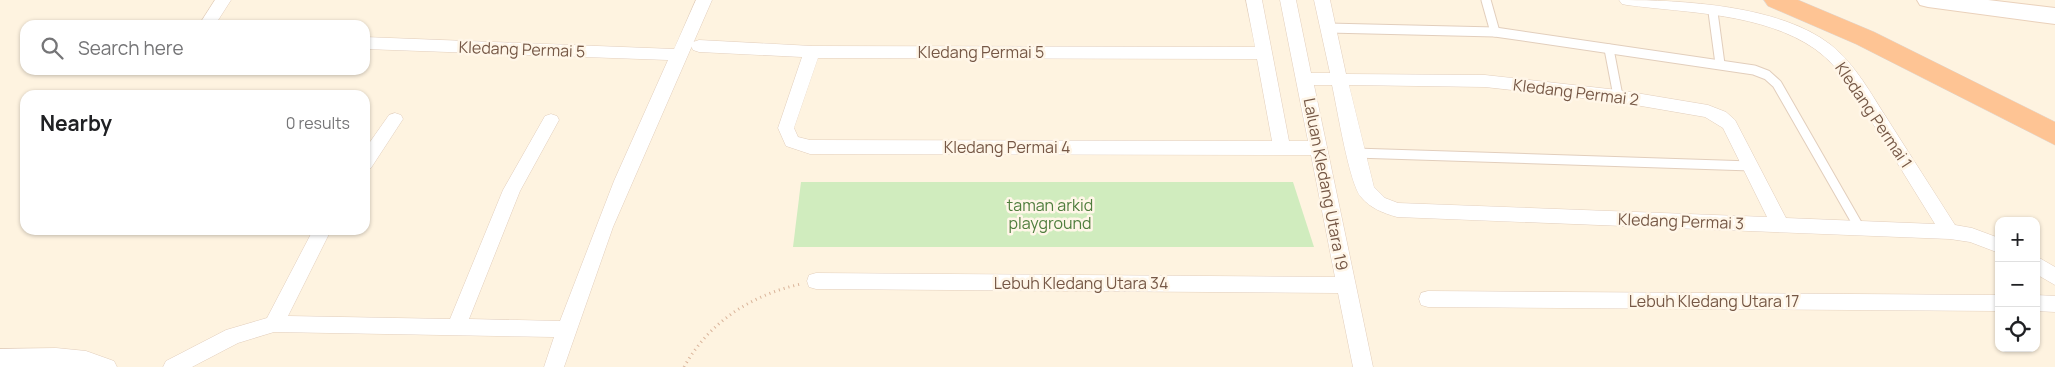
<!DOCTYPE html>
<html lang="en">
<head>
<meta charset="utf-8">
<style>
  body { margin:0; font-family:Manrope,sans-serif; background:#f2f2f2; color:#202124 }
  .controls { position:absolute; right:15px; bottom:15px; display:grid; overflow:hidden; border-radius:10px; box-shadow:0 1px 4px #0004 }
  .controls button { width:45px; height:45px; display:grid; place-items:center; padding:0; border:0; border-bottom:1px solid #e0e0e0; background:#fff; color:#202124; font:25px sans-serif }
  .list { margin:0; padding:0; list-style:none }
  h2 { display:flex; justify-content:space-between; align-items:center; height:65px; margin:0; padding:0 20px; font-size:21px }
  h2 small { font-size:16px; font-weight:400; color:#757577 }
  .icon { flex:none; width:28px; height:28px; fill:none; stroke:currentColor; stroke-width:2; stroke-linecap:round; stroke-linejoin:round }
  .map { position:relative; flex:none; width:2055px; height:367px; overflow:hidden }
  .search { position:absolute; background:#fff; box-shadow:0 1px 4px #0004; left:20px; top:20px; width:350px; height:55px; display:flex; align-items:center; gap:12px; box-sizing:border-box; padding:0 18px; border-radius:15px; color:#757577; font-size:19px }
  .panel { position:absolute; background:#fff; box-shadow:0 1px 4px #0004; left:20px; top:90px; width:350px; height:145px; border-radius:15px }
  .map>svg:first-child { display:block }
  .green { fill:#d0ecbe }
  .lines { fill:none; stroke-linecap:round; stroke-linejoin:round }
  .service-casing { stroke:#e2cebc; stroke-width:11 }
  .minor-casing { stroke:#e2cebc; stroke-width:1 }
  .secondary-casing { stroke:#ead1bb; stroke-width:2 }
  .trunk-casing { stroke:#ded7d3; stroke-width:1 }
  .path { stroke:#d9b399; stroke-width:3; stroke-dasharray:1 4; stroke-linecap:butt }
  .service { stroke:#fff; stroke-width:9 }
  .minor { fill:#fff; fill-rule:evenodd }
  .secondary { fill:#fff; fill-rule:evenodd }
  .trunk { fill:#fec494; fill-rule:evenodd }
  .labels { text-anchor:middle; dominant-baseline:central; stroke-width:5; stroke-linejoin:round; paint-order:stroke }
  .street-label { font-size:16px; fill:#765846; stroke:#fff6e8 }
  .park-label { font-size:16px; fill:#4f7d3d; stroke:#fff6e8 }
</style>
</head>
<body>
<div class="map">
<svg width="2055" height="367" viewBox="0 0 2055 367">
  <rect width="100%" height="100%" fill="#fef3e0"/>
  <path class="green" d="M801,182H1293L1314,247H793Z"/>
  <g class="lines">
    <defs>
      <g id="service">
        <path d="M1486,0L1495,32"/>
        <path d="M1713,12L1720,64"/>
        <path d="M1328,28L1495,32L1754,70L1767,75L1777,84L1859,227"/>
        <path d="M1609,49L1618,96"/>
        <path d="M1355,153L1751,166"/>
      </g>
      <g id="minor">
        <path d="M215,0H231L215,25H199Z"/>
        <path d="M696,0H712L613,227L564,367H544L554,337L274,332L238,343L192,367H163L166,361L226,330L267,318L313,230H331L288,316L450,319L503,190L545,116L551,114L557,116L559,120L520,191L469,319L560,321L614,181L668,60L365,49V37L674,49Z"/>
        <path d="M1246,0H1262L1289,141H1308L1280,0H1296L1311,73H1330L1314,0H1330L1346,74L1485,75L1618,90L1708,105L1726,112L1735,120L1786,218L1935,224C1915,192 1895,159 1875,127C1857,99 1842,68 1815,49C1763,13 1688,13 1627,5L1622,4L1619,0C1682,0 1780,5 1831,45C1856,65 1871,94 1888,120C1910,155 1933,190 1955,225L1972,228L1999,238V253L1970,242L1950,239L1397,217C1383,213 1370,208 1361,197C1349,183 1337,107 1332,85H1314L1373,367H1353L1338,293L816,289L809,287L807,281L809,275L816,273L1335,277L1311,155L810,154L786,146L778,128L802,57L699,52L693,50L691,46L693,42L699,40L812,46L1255,47ZM818,58L1257,59L1272,141L810,140L798,137L794,128ZM1349,85L1485,87L1618,102L1705,117L1723,128L1767,217L1398,203L1385,198L1374,187Z"/>
        <path d="M395,113L401,115L403,119L371,168L365,170V149L389,115Z"/>
        <path d="M2036,256L2055,267V285L2036,274Z"/>
        <path d="M1428,291L1999,295V311L1428,307L1421,305L1419,299L1421,293Z"/>
        <path d="M2036,295L2055,296V312L2036,311Z"/>
        <path d="M56,348L86,351L114,361L117,367H0V349Z"/>
      </g>
      <path id="secondary" d="M1917,0H1988L2055,8V24L1928,7L1920,5Z"/>
      <path id="trunk" d="M1764,0H1798L1874,32L2051,120L2055,122V145L1856,44L1768,6Z"/>
    </defs>
    <use href="#service" class="service-casing"/>
    <use href="#minor" class="minor-casing"/>
    <use href="#secondary" class="secondary-casing"/>
    <use href="#trunk" class="trunk-casing"/>
    <path class="path" d="M684,367C709,322 751,295 801,284"/>
    <use href="#service" class="service"/>
    <use href="#minor" class="minor"/>
    <use href="#secondary" class="secondary"/>
    <use href="#trunk" class="trunk"/>
  </g>
  <g class="labels">
    <g class="street-label">
      <text transform="translate(522 49) rotate(2)">Kledang Permai 5</text>
      <text x="981" y="52">Kledang Permai 5</text>
      <text transform="translate(1576 92) rotate(7)">Kledang Permai 2</text>
      <text transform="translate(1874 115) rotate(56)">Kledang Permai 1</text>
      <text x="1007" y="147">Kledang Permai 4</text>
      <text transform="translate(1326 184) rotate(79)">Laluan Kledang Utara 19</text>
      <text transform="translate(1681 221) rotate(2)">Kledang Permai 3</text>
      <text x="1081" y="283">Lebuh Kledang Utara 34</text>
      <text x="1714" y="301">Lebuh Kledang Utara 17</text>
    </g>
    <g class="park-label">
      <text x="1050" y="205">taman arkid<tspan x="1050" dy="18">playground</tspan></text>
    </g>
  </g>
</svg>
<div class="controls">
<button>+</button>
<button>−</button>
<button><svg class="icon" aria-label="locate" viewBox="0 0 24 24"><circle cx="12" cy="12" r="6"/><path d="M12 2v4M12 18v4M2 12h4M18 12h4"/></svg></button>
</div>
<div class="search"><svg class="icon" aria-label="search" viewBox="0 0 24 24"><circle cx="10" cy="10" r="6"/><path d="M15 15l6 6"/></svg>Search here</div>
<section class="panel">
<h2>Nearby<small>0 results</small></h2>
<ul class="list">
</ul>
</section>
</div>
</body>
</html>
